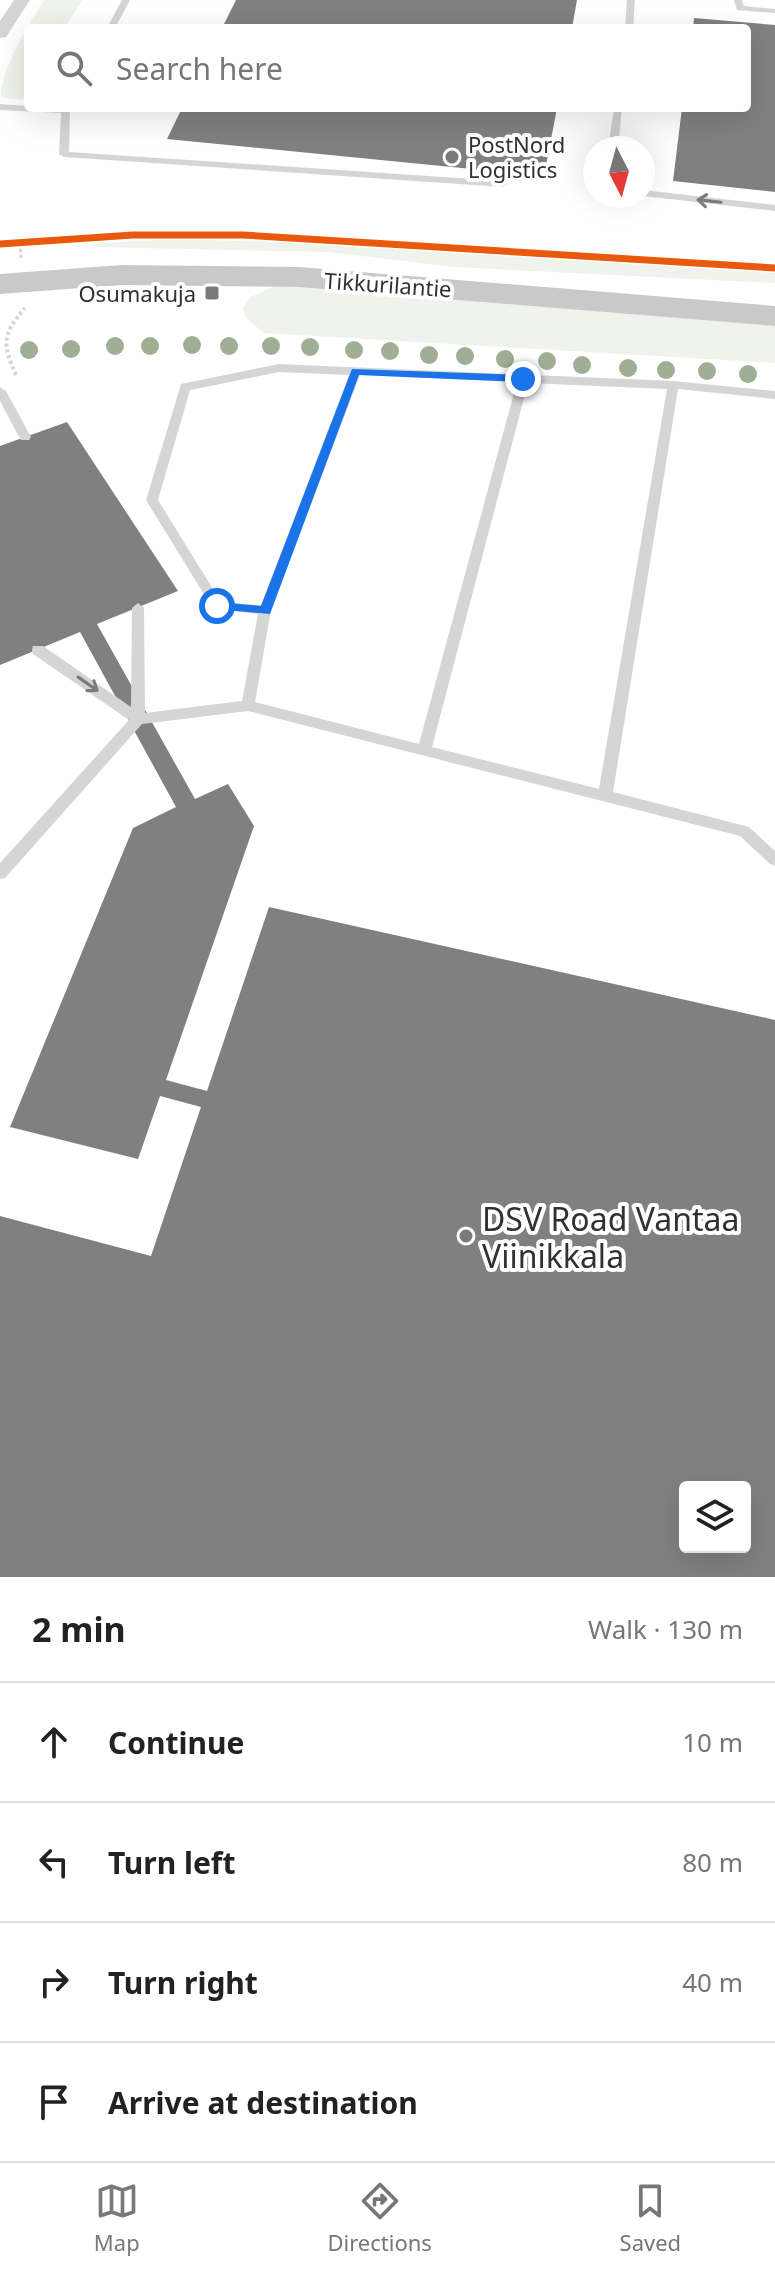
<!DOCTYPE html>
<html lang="en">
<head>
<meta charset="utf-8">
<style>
  body { margin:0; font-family:"Noto Sans",sans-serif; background:#f2f2f2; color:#222 }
  .controls { position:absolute; right:24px; bottom:24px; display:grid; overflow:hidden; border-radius:8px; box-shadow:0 8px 32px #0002 }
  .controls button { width:72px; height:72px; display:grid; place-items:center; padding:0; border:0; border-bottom:2px solid #e0e0e0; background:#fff; color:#222; font:40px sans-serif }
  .compass { position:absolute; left:583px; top:136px; width:72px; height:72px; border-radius:50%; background:#fff; box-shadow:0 8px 32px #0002; rotate:174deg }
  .stop { position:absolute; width:24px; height:24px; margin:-18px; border:6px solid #1a73e8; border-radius:50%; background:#fff }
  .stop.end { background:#1a73e8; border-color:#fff; box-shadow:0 2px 8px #0008 }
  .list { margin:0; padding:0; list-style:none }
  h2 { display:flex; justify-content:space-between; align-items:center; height:104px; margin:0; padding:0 32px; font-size:34px }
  h2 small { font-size:26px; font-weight:400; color:#767676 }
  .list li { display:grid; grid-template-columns:52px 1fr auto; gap:24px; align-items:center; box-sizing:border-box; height:120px; padding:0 32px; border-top:2px solid #e0e0e0 }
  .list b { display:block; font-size:30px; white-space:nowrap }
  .list em { font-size:26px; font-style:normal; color:#767676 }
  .icon { flex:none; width:44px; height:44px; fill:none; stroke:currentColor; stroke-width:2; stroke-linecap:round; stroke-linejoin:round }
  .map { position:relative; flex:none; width:775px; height:1577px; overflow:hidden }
  .search { position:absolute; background:#fff; box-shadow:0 8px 32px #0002; left:24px; right:24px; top:24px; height:88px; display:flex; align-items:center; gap:20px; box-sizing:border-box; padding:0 28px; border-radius:8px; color:#767676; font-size:30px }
  .sheet { height:584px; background:#fff }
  nav { display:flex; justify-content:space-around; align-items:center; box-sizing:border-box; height:112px; border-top:2px solid #e0e0e0; background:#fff; font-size:22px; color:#767676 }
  nav a { display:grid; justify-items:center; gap:4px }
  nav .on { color:#797979 }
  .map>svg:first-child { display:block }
  .green { fill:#f0f3ec }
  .building { fill:#808080; fill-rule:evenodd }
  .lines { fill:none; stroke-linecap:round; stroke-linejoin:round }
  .path-far1 { stroke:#d4d4d4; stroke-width:3; stroke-dasharray:3 3; stroke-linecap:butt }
  .path { stroke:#d4d4d4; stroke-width:4; stroke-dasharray:3 3; stroke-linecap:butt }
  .service { fill:#d5d5d5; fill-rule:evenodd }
  .minor { fill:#d5d5d5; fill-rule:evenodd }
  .primary { fill:#c9c9c9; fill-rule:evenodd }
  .cycleway-casing { stroke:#fff; stroke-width:10 }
  .cycleway { stroke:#e8590c; stroke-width:7 }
  .tree { fill:#a0ae96 }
  .oneway { stroke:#7b7b7b }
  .route { fill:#1a73e8 }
  .poi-dot { fill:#797979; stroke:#fff; stroke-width:3 }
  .labels { text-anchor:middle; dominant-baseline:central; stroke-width:8; stroke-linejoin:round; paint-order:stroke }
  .far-poi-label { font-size:22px; fill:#313131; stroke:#fff; text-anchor:start }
  .far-street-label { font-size:22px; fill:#313131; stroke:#fff }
  .near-poi-label { font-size:32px; fill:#313131; stroke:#fff; text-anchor:start }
</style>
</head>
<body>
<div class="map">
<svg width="775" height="1577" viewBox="0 0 775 1577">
  <rect width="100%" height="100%" fill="#fff"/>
  <g class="green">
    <path d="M44,0H82L65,28H28V90L22,100L1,97C0,70 29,24 44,0Z"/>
    <path d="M175,239L311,243L775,271V283L454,267L329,252L96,247V244L103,243Z"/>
    <path d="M277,285L775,324V363L264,333L246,318L243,308L251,297Z"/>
  </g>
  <g class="building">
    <path d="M236,0H577L572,28H222Z"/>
    <path d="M694,18L775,25V192L673,181L682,108H747V28H693Z"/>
    <path d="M182,108H557L544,176L167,139Z"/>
    <path d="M67,422L178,591L97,624L195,799L228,784L254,826L166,1080L207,1091L269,907L775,1020V1577H0V1216L151,1256L201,1107L160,1096L138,1159L10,1127L133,828L176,807L80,632L0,665V446ZM685,1487H745V1547H685Z"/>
  </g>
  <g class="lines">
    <path class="path-far1" d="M20,243L21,258"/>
    <path class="path" d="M16,375C2,343 2,335 25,308"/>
    <g class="service">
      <path d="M122,0H130L115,28H107Z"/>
      <path d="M627,0H635L633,28H625Z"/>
      <path d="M734,0H742L744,6L775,9V13L737,10Z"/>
      <path d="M0,104L28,106V108H70L69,152L503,181L508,184L503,187L64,157L59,154L61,113L0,110Z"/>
      <path d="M614,108H622L618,148H608Z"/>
      <path d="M643,190L775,205V211L643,196Z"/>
      <path d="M279,364L673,381L775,391V399L678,389L613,792L749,827L775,851V866L770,864L740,836L248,711L142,724L5,878L0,879V863L129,720L33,654L32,650L33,646H43L131,707L132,608L138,603L144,608L145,713L242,701L258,614L213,609L146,500L181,384ZM279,372L349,375L261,605L221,602L158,500L190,390ZM360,375L517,382L419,744L255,702L271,610ZM528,383L667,389L599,789L432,747Z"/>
      <path d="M0,387L6,391L31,437L29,440H21L19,437L0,401Z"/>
    </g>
    <path class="minor" d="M14,0H30L6,37L0,38V21Z"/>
    <path class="primary" d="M122,265L299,267L775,306V326L299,287L122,285L0,294V274Z"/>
    <defs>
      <path id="cycleway" d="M0,244L133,235H242L775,268"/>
    </defs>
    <use href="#cycleway" class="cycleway-casing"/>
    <use href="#cycleway" class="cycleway"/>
  </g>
  <g class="tree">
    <circle cx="192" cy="345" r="9"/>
    <circle cx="115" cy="346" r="9"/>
    <circle cx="150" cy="346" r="9"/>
    <circle cx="229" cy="346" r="9"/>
    <circle cx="271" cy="346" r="9"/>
    <circle cx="310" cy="347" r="9"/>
    <circle cx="71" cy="349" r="9"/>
    <circle cx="29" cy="350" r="9"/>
    <circle cx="354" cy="350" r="9"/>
    <circle cx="390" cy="351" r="9"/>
    <circle cx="429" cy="355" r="9"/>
    <circle cx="465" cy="356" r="9"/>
    <circle cx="505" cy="359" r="9"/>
    <circle cx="547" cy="361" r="9"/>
    <circle cx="582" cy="365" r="9"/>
    <circle cx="628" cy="368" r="9"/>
    <circle cx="666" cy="370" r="9"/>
    <circle cx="707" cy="371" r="9"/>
    <circle cx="748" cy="374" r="9"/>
  </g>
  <defs><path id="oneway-shaft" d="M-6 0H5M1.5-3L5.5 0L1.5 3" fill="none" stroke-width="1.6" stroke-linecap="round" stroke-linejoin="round" transform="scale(2)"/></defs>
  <g class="oneway">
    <use href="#oneway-shaft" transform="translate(709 201) rotate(-174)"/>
    <use href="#oneway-shaft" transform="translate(88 684) rotate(35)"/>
  </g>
  <path class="route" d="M352,369L523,375L528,379L523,382L359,375L270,614L213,609V603L217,602L261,606Z"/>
  <g class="poi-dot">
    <circle cx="452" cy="157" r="8"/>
    <rect x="204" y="285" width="16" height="16" rx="4"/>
    <circle cx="466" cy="1236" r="8"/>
  </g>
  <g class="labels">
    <g class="far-poi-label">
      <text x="468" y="144">PostNord<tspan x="468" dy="25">Logistics</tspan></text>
      <text x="196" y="293" text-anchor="end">Osumakuja</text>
    </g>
    <g class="far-street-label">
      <text transform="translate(388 284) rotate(4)">Tikkurilantie</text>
    </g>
    <g class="near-poi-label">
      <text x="482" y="1218">DSV Road Vantaa<tspan x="482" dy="37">Viinikkala</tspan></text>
    </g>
  </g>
</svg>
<div class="controls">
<button><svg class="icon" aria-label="layers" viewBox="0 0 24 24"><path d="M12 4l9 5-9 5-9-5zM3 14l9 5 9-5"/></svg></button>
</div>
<svg class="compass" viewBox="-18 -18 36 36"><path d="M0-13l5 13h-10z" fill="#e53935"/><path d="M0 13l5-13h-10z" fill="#767676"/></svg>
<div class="stop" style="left:217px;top:606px"></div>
<div class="stop end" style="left:523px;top:379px"></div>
<div class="search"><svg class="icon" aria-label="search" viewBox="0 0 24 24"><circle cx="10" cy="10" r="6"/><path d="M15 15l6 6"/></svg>Search here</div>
</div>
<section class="sheet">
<h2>2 min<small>Walk · 130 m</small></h2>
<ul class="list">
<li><svg class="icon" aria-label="ahead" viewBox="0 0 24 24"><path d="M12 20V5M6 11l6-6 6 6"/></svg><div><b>Continue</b></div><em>10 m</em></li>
<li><svg class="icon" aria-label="left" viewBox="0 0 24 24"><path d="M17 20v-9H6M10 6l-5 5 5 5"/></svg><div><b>Turn left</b></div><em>80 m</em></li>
<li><svg class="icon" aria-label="right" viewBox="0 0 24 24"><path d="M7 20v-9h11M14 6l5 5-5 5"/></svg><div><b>Turn right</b></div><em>40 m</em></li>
<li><svg class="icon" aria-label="arrive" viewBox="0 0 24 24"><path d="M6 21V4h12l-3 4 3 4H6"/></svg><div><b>Arrive at destination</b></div></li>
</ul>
</section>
<nav>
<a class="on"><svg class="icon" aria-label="map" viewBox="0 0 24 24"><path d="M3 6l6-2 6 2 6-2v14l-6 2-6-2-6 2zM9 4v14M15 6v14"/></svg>Map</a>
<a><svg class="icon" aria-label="directions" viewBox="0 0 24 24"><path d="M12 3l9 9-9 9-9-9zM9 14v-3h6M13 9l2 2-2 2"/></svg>Directions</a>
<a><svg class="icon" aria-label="saved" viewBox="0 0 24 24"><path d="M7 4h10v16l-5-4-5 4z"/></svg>Saved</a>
</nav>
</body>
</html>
